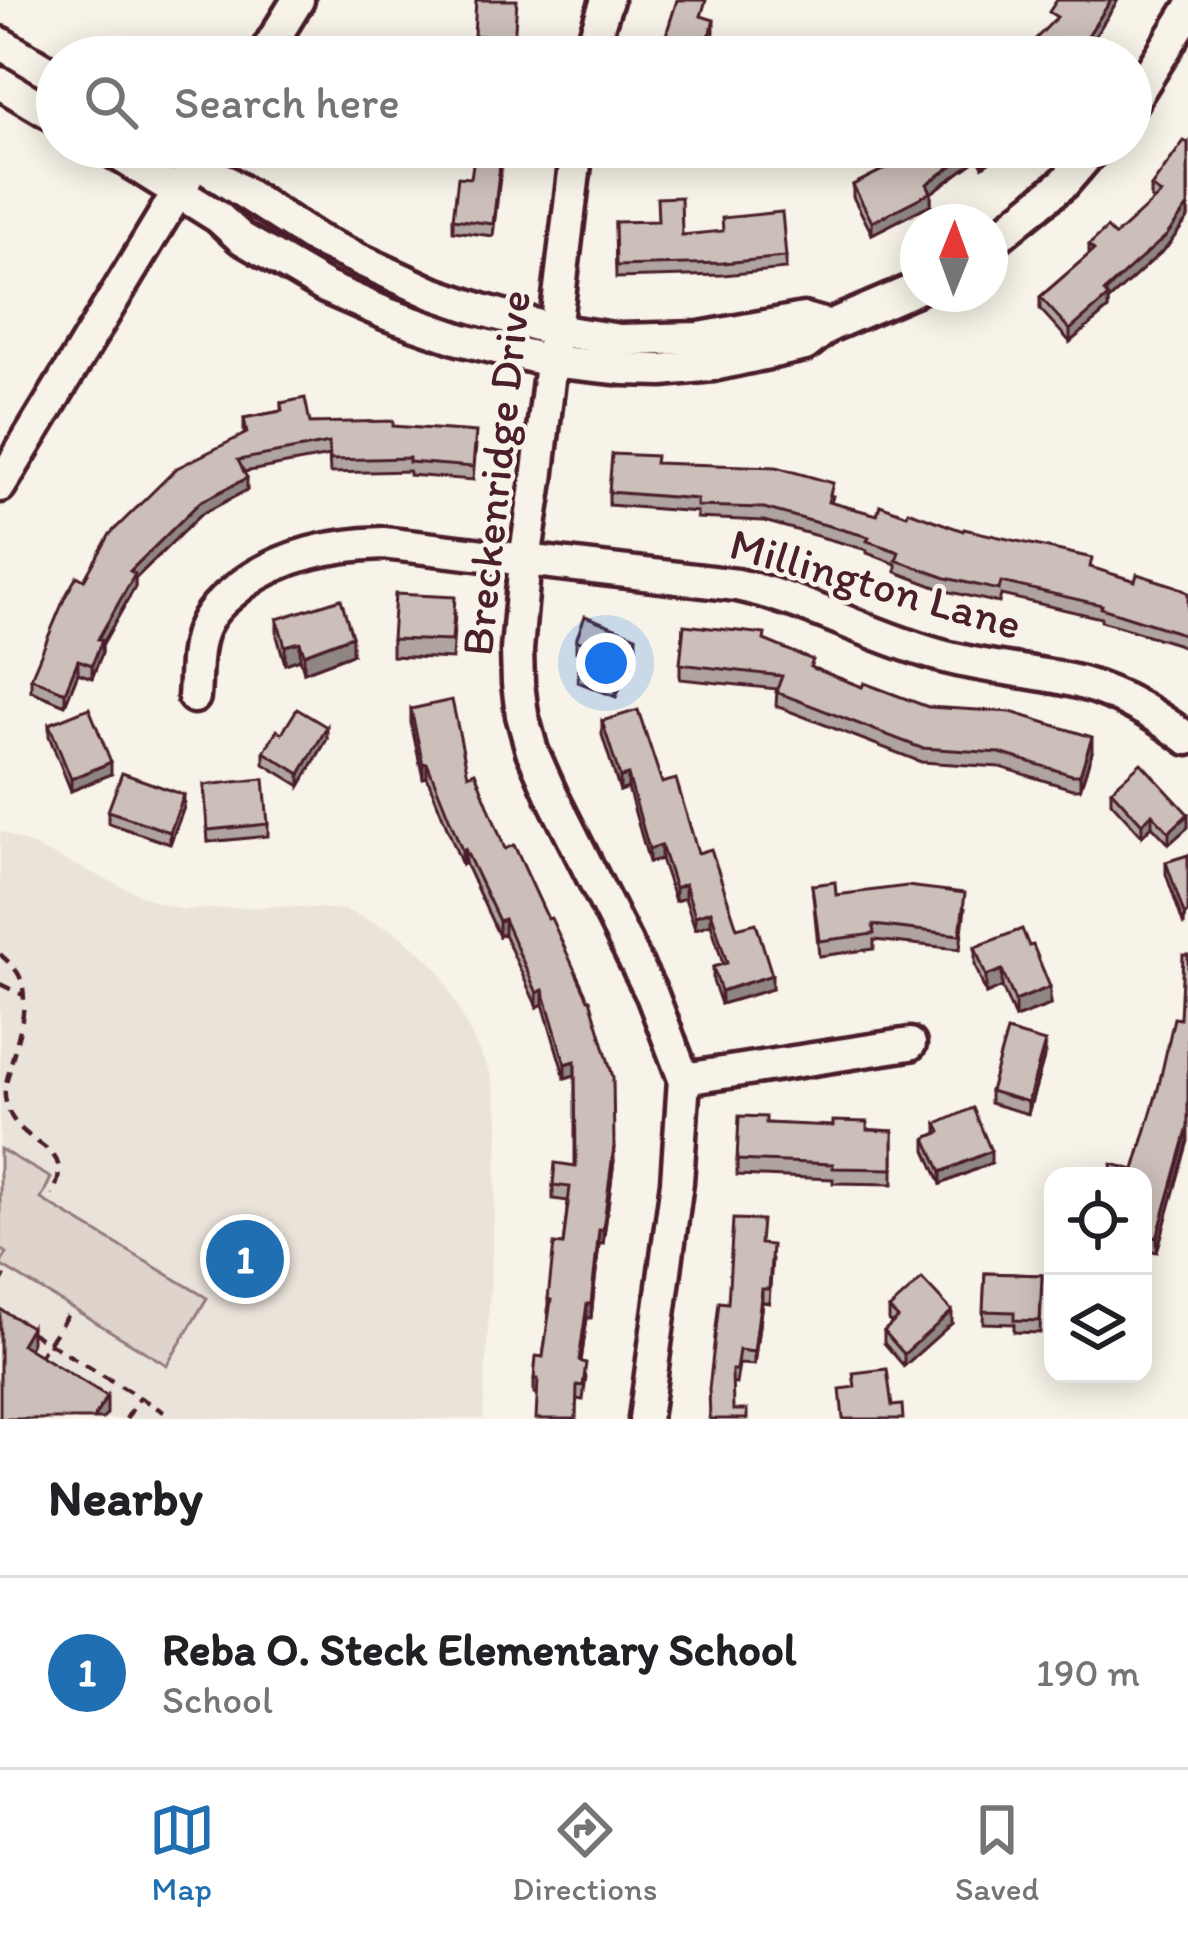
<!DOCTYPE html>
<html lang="en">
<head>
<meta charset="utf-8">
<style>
  body { margin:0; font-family:Itim,sans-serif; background:#f2f2f2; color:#202124 }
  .controls { position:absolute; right:36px; bottom:36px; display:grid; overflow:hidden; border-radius:24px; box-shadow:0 6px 30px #0003 }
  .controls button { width:108px; height:108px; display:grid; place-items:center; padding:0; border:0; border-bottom:3px solid #e0e0e0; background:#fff; color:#202124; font:60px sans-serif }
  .compass { position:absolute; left:900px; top:204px; width:108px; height:108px; border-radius:50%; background:#fff; box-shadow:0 6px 30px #0003; rotate:1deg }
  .you { position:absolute; left:606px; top:663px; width:42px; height:42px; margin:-30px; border:9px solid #fff; border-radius:50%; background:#1a73e8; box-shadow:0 0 0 18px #1a73e833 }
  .badge { display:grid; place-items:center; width:78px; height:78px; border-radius:50%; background:#1f6fb2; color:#fff; font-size:39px; font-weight:700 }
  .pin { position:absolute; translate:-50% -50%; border:6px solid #fff; box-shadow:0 3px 12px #0006 }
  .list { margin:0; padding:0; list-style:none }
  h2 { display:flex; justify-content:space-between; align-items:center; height:156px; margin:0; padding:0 48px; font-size:51px }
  h2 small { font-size:39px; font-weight:400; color:#757577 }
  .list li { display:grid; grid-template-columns:78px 1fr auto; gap:36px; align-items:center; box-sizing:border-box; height:192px; padding:0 48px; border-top:3px solid #e0e0e0 }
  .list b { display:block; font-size:45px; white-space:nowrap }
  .list p { margin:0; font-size:39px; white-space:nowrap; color:#757577 }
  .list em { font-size:39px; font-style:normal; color:#757577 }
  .icon { flex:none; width:66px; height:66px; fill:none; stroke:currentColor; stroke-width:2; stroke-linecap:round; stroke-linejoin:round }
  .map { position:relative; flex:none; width:1188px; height:1419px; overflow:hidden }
  .search { position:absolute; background:#fff; box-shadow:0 6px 30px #0003; left:36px; right:36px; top:36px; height:132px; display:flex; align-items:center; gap:30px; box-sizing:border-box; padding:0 42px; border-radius:66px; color:#757577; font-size:45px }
  .sheet { height:348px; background:#fff }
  nav { display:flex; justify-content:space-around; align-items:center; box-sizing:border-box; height:168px; border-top:3px solid #e0e0e0; background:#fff; font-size:33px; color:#757577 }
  nav a { display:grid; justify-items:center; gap:6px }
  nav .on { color:#1f6fb2 }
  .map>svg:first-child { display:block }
  .built { fill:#eae3da }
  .green { fill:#ded4cc; stroke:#947a7c; stroke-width:3 }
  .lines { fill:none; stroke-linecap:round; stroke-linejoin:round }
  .minor-casing { stroke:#4a1f2b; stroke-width:39 }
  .path { stroke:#4a1f2b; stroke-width:4.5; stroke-dasharray:12 9; stroke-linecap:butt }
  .minor { stroke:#f7f3e8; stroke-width:30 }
  .wall { fill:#afa49f; stroke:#4a1f2b; stroke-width:3 }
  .shaded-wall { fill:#8f8682; stroke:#4a1f2b; stroke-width:3 }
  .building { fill:#ccbfb9; stroke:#4a1f2b; stroke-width:3 }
  .labels { text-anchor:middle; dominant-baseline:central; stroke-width:9; stroke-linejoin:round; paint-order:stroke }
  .street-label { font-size:45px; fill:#4a1f2b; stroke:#f7f3e8 }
</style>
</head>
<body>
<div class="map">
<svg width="1188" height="1419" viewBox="0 0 1188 1419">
  <rect width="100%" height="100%" fill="#f7f3e8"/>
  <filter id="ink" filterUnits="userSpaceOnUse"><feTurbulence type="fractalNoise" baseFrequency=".00833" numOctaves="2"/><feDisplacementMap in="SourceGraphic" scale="24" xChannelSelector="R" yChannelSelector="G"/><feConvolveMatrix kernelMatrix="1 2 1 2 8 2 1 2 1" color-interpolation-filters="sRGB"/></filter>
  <g filter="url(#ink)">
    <path class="built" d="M0,831L156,902L183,910L282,906L345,910L397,933L421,953L440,972L491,1075L499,1121L483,1419H0Z"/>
    <g class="green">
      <path d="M234,211H240L302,250L346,271L493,328L490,333L364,296L230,214Z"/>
      <path d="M0,1149L51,1178L41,1199L207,1298L167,1365L0,1265L7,1253L0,1249Z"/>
    </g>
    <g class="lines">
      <defs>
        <g id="minor">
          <path d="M0,43L57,77"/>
          <path d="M263,57L298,0"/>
          <path d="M588,57L607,0"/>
          <path d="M0,83L57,117"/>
          <path d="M1131,103L1188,12"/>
          <path d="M106,147L218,217L241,238L325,287L387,314L459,339L550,361L625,369L662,370L713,365L805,345L829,326L918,288"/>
          <path d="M173,147L317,240L432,293L482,310L554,330L620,340L700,338L804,319L829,326"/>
          <path d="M577,147L537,480L525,560L517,650L518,683L522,715L532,751L552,796L652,995L684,1079L677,1182L645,1419"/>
          <path d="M990,243L1064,183L1095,147"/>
          <path d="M0,486L187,177"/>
          <path d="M194,697C196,673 194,645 205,624C213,607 229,595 243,584C285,554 332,545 383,543L737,585C808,600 869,636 938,655C979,667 1023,670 1065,679C1111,688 1151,711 1188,739"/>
          <path d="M684,1079L910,1044"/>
        </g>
      </defs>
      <use href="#minor" class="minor-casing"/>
      <g class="path">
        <path d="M0,954C6,960 15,967 19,975C32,1002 16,1041 10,1068C8,1077 4,1087 5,1096C11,1151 81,1138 52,1195"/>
        <path d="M0,984L23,995"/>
        <path d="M0,1283L5,1275"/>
        <path d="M30,1332L164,1412"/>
        <path d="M37,1360L68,1314"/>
        <path d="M126,1419L139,1399"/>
      </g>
      <use href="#minor" class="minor"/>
    </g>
    <g class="wall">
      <path d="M517,0L484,48H474V36Z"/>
      <path d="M1188,143V218L1167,247L1108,301V309L1070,342L1040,309V297L1089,255V245L1115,236L1154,201L1151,199V187Z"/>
      <path d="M484,147H512V153L503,152L493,236L453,231V219L483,158Z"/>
      <path d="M634,147H689L688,162L634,160Z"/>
      <path d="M928,147H1005V151L983,166L978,159L931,193V204L872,234L853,197V185Z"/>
      <path d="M615,222L786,257V269L723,275L616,278Z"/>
      <path d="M281,403L310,423L393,426L476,445L473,480L409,475V471L330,473L329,456L244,472L247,490L200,515L135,579V587L102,645V653L92,678L78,673L65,705L31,691V678L84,580L244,434V418L281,411Z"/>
      <path d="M655,463L833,496L831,503L877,515H907L1135,581L1188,593V650L1177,644L1101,621V618L1001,595L999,603L946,591L896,572V564L867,553V550L764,521L697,518V512L609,505V492Z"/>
      <path d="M455,614L452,659L392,656V639Z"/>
      <path d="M277,619L352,654L304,672L300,659L285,664L277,636Z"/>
      <path d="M576,640L636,648L616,697L578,682V670L584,655L576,652Z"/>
      <path d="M765,641L813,668L862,687L928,707L1092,752L1080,789H1072L1000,767L921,762L776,706L777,689L680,679V664Z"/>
      <path d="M411,709L468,775L614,1161L603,1244H599L591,1318H587L581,1362L586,1377L583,1400L534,1393V1379L543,1357L549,1314L548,1313V1299L563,1245L568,1201L553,1199V1185L575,1166V1075L565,1078L543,1004L537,1007L504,934L499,936L465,863L462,865L427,777L423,778L411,723Z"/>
      <path d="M602,721L662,783L737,928L772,989L721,1004L713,981V967L723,964L711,924L695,929L685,898L675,901L661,859L649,862L628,788L620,791L602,735Z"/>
      <path d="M49,724L111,774L71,791L49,736Z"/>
      <path d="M282,733L327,739L300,786L264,764V752Z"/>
      <path d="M204,785L268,824V836L208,842Z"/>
      <path d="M1111,790L1188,814V827L1169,844L1152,826L1142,836L1111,802Z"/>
      <path d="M184,807L170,844L108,823V811Z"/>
      <path d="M1188,855L1184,926L1166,874V862Z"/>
      <path d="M812,885L836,895L965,908L960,949L874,940V949L819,956Z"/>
      <path d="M975,947L1050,1005L1015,1018L1002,987L986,994L975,965Z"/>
      <path d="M1188,955L1157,1252L1143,1249V1176L1134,1170L1180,1019Z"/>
      <path d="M1045,1054L1028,1114L990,1103V1091Z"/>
      <path d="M766,1123L893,1131V1184L833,1183V1179L737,1175V1160Z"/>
      <path d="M937,1124L991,1163L941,1184L926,1150V1138L937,1133Z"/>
      <path d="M761,1244L772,1259L769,1303L762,1302L754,1365L739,1364L736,1384L732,1383L709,1419L728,1303Z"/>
      <path d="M985,1273L1042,1275L1040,1333L1014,1332V1324L983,1323Z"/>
      <path d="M889,1309L952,1323L904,1366L884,1343V1331L892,1324L889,1321Z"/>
    </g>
    <g class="shaded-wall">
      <path d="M1111,0H1118L1082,57H1074Z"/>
      <path d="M714,20V32L707,57H703Z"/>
      <path d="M978,147V159L931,193V204L872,234V222Z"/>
      <path d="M994,147H1005V151L983,166V154Z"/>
      <path d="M1188,206V218L1167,247L1108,301V309L1070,342V330Z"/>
      <path d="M247,478V490L200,515L135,579V587L102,645V653L92,678V665L98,639L130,571L200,502Z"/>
      <path d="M352,636V654L304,672V654Z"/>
      <path d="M636,636V648L616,697V685Z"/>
      <path d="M300,642V659L285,664V646Z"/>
      <path d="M78,660V673L65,705V692Z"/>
      <path d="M327,727V739L300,786V774Z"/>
      <path d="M1092,737V752L1080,789V775Z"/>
      <path d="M111,762V774L71,791V779Z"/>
      <path d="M427,763V777L423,778V764Z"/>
      <path d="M628,775V788L620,791V777Z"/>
      <path d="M184,795V807L170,844V832Z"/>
      <path d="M1152,814V826L1142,836V824Z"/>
      <path d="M1188,815V827L1169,844V832Z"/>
      <path d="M661,845V859L649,862V849Z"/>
      <path d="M465,849V863L462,865V850Z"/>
      <path d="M685,884V898L675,901V888Z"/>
      <path d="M711,911V924L695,929V916Z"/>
      <path d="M504,919V934L499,936V921Z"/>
      <path d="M1002,970V987L986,994V976Z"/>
      <path d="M772,975V989L721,1004V991Z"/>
      <path d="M1050,987V1005L1015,1018V1001Z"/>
      <path d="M543,990V1004L537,1007V993Z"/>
      <path d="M1045,1042V1054L1028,1114V1102Z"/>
      <path d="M575,1061V1075L565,1078V1064Z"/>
      <path d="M1188,1127V1141L1157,1252V1238Z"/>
      <path d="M614,1146V1161L603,1244V1230Z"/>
      <path d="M991,1151V1163L941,1184V1172Z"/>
      <path d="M599,1230V1244L591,1318V1304Z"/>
      <path d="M762,1289V1302L754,1365V1352Z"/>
      <path d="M587,1304V1318L579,1375V1361Z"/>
      <path d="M952,1311V1323L904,1366V1354Z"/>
      <path d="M31,1327V1345L21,1362V1344Z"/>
      <path d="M107,1396V1414L103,1419H93Z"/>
    </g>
    <g class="building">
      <path d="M476,0H517L513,57H483L484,36H474Z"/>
      <path d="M677,0H706L701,16L714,20L703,57H659Z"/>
      <path d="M1057,0H1111L1074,57H1018L1057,17L1049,12Z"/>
      <path d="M1184,141L1188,143V206L1167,235L1104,292L1108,297L1070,330L1040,297L1094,250L1089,245L1107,228L1115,236L1161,194L1151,187Z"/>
      <path d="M484,147H502L493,224L453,219L458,177L471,178L474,157L483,158Z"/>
      <path d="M634,147H688V150Z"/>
      <path d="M928,147H994L983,154L978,147L927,184L931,192L872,222L853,185Z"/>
      <path d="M681,197L682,235L723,231L722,218L782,212L786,257L723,263L616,266L615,222L658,221L657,198Z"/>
      <path d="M305,398L310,423L393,421V426L476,432L473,467L409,462V458L330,460L329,443L238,460L247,478L200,502L130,571L135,574L98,639L102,640L92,665L78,660L65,692L31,678L65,597L77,576L84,580L110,534L177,468L247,433L244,418L282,411L281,403Z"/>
      <path d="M612,454L656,456L655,463L776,467L833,483L828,502L877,515L880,505L907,515L908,511L963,531L964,529L1092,558L1090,567L1135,581L1137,574L1175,586L1188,593V637L1177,632L1101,608L1102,605L1001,582L999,590L946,578L896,560L899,552L867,541L869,537L764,508L697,506V499L609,492Z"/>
      <path d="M395,594L455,597L452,641L392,639Z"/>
      <path d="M341,599L352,636L304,654L300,642L285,646L277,619Z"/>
      <path d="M585,616L636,636L616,685L578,670L588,645L576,640Z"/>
      <path d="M684,625L765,634L764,640L813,660L810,667L862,687L864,683L928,707L1011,712L1092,737L1080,775H1072L1000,753L921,748L776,692L782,676L680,664Z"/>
      <path d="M452,700L468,775L475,772L505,849L514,845L548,919L551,918L588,999H590L613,1077L614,1146L603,1230H599L591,1304H587L579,1361L586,1363L583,1386L577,1385L576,1419H536L538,1379H534L536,1356L543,1357L551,1300L548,1299L554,1244L563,1245L570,1187L553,1185L555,1163L576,1166L575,1061L565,1064L543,990L537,993L504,919L499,921L465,849L462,850L427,763L423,764L411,709Z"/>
      <path d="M89,708L111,762L71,779L49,724Z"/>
      <path d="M297,709L327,727L300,774L264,752L277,730L282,733Z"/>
      <path d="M638,710L662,783L676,779L698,853L711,849L737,928L756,923L772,975L721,991L713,967L727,963L711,911L695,916L685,884L675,888L661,845L649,849L628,775L620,777L602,721Z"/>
      <path d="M1141,763L1188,814L1169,832L1152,814L1142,824L1111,790Z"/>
      <path d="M122,773L184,795L170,832L108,811Z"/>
      <path d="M264,779L268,824L208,830L204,785Z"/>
      <path d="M1188,855V913L1184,914L1166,862Z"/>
      <path d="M835,882L836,895L907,886L965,893L960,935L873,925L874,934L819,941L812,885Z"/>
      <path d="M1022,929L1029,946L1033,945L1050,987L1015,1001L1002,970L986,976L975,947Z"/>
      <path d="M1183,955H1188V1127L1157,1238L1143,1235V1176H1109L1112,1164L1134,1170L1158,1089L1174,1018L1180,1019Z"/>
      <path d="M1007,1031L1045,1042L1028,1102L990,1091Z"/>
      <path d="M973,1108L991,1151L941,1172L926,1138L941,1132L937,1124Z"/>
      <path d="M739,1116L766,1117V1123L833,1126V1121L867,1122V1130L893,1131V1169L833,1168V1164L737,1160Z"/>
      <path d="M733,1219L762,1220L760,1244L772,1245L769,1289H762L754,1352L739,1350L736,1370H732L733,1410H747V1419H710L709,1389L719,1302L728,1303Z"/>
      <path d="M985,1273L1042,1275L1040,1321L1014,1320V1312L983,1311Z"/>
      <path d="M922,1279L952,1311L904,1354L884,1331L898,1318L889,1309Z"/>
      <path d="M0,1309L31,1327L21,1344L107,1396L93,1419H0Z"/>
      <path d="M887,1369L892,1406L902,1405L903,1419H843L840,1389L855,1387L853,1373Z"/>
    </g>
  </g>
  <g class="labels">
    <g class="street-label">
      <text transform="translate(495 473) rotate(-84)">Breckenridge Drive</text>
      <text transform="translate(876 583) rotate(16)">Millington Lane</text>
    </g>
  </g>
</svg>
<div class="controls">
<button><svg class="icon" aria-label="locate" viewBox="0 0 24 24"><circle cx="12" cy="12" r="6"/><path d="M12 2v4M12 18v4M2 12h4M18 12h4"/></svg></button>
<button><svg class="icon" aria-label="layers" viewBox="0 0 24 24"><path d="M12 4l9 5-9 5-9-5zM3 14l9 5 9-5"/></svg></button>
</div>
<svg class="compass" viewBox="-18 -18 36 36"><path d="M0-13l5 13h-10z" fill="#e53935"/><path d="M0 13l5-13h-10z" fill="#757577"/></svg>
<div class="you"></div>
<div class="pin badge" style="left:245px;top:1259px">1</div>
<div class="search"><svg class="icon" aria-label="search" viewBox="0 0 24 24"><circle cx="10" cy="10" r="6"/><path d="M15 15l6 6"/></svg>Search here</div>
</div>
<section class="sheet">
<h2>Nearby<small></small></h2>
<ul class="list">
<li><span class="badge">1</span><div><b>Reba O. Steck Elementary School</b><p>School</p></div><em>190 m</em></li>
</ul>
</section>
<nav>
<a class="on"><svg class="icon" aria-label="map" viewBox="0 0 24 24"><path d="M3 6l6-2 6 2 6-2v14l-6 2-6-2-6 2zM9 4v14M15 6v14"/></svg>Map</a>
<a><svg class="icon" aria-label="directions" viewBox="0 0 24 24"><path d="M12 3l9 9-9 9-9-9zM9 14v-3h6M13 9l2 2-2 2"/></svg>Directions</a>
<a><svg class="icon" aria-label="saved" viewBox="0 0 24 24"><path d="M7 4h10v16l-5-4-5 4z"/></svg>Saved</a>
</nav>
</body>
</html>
